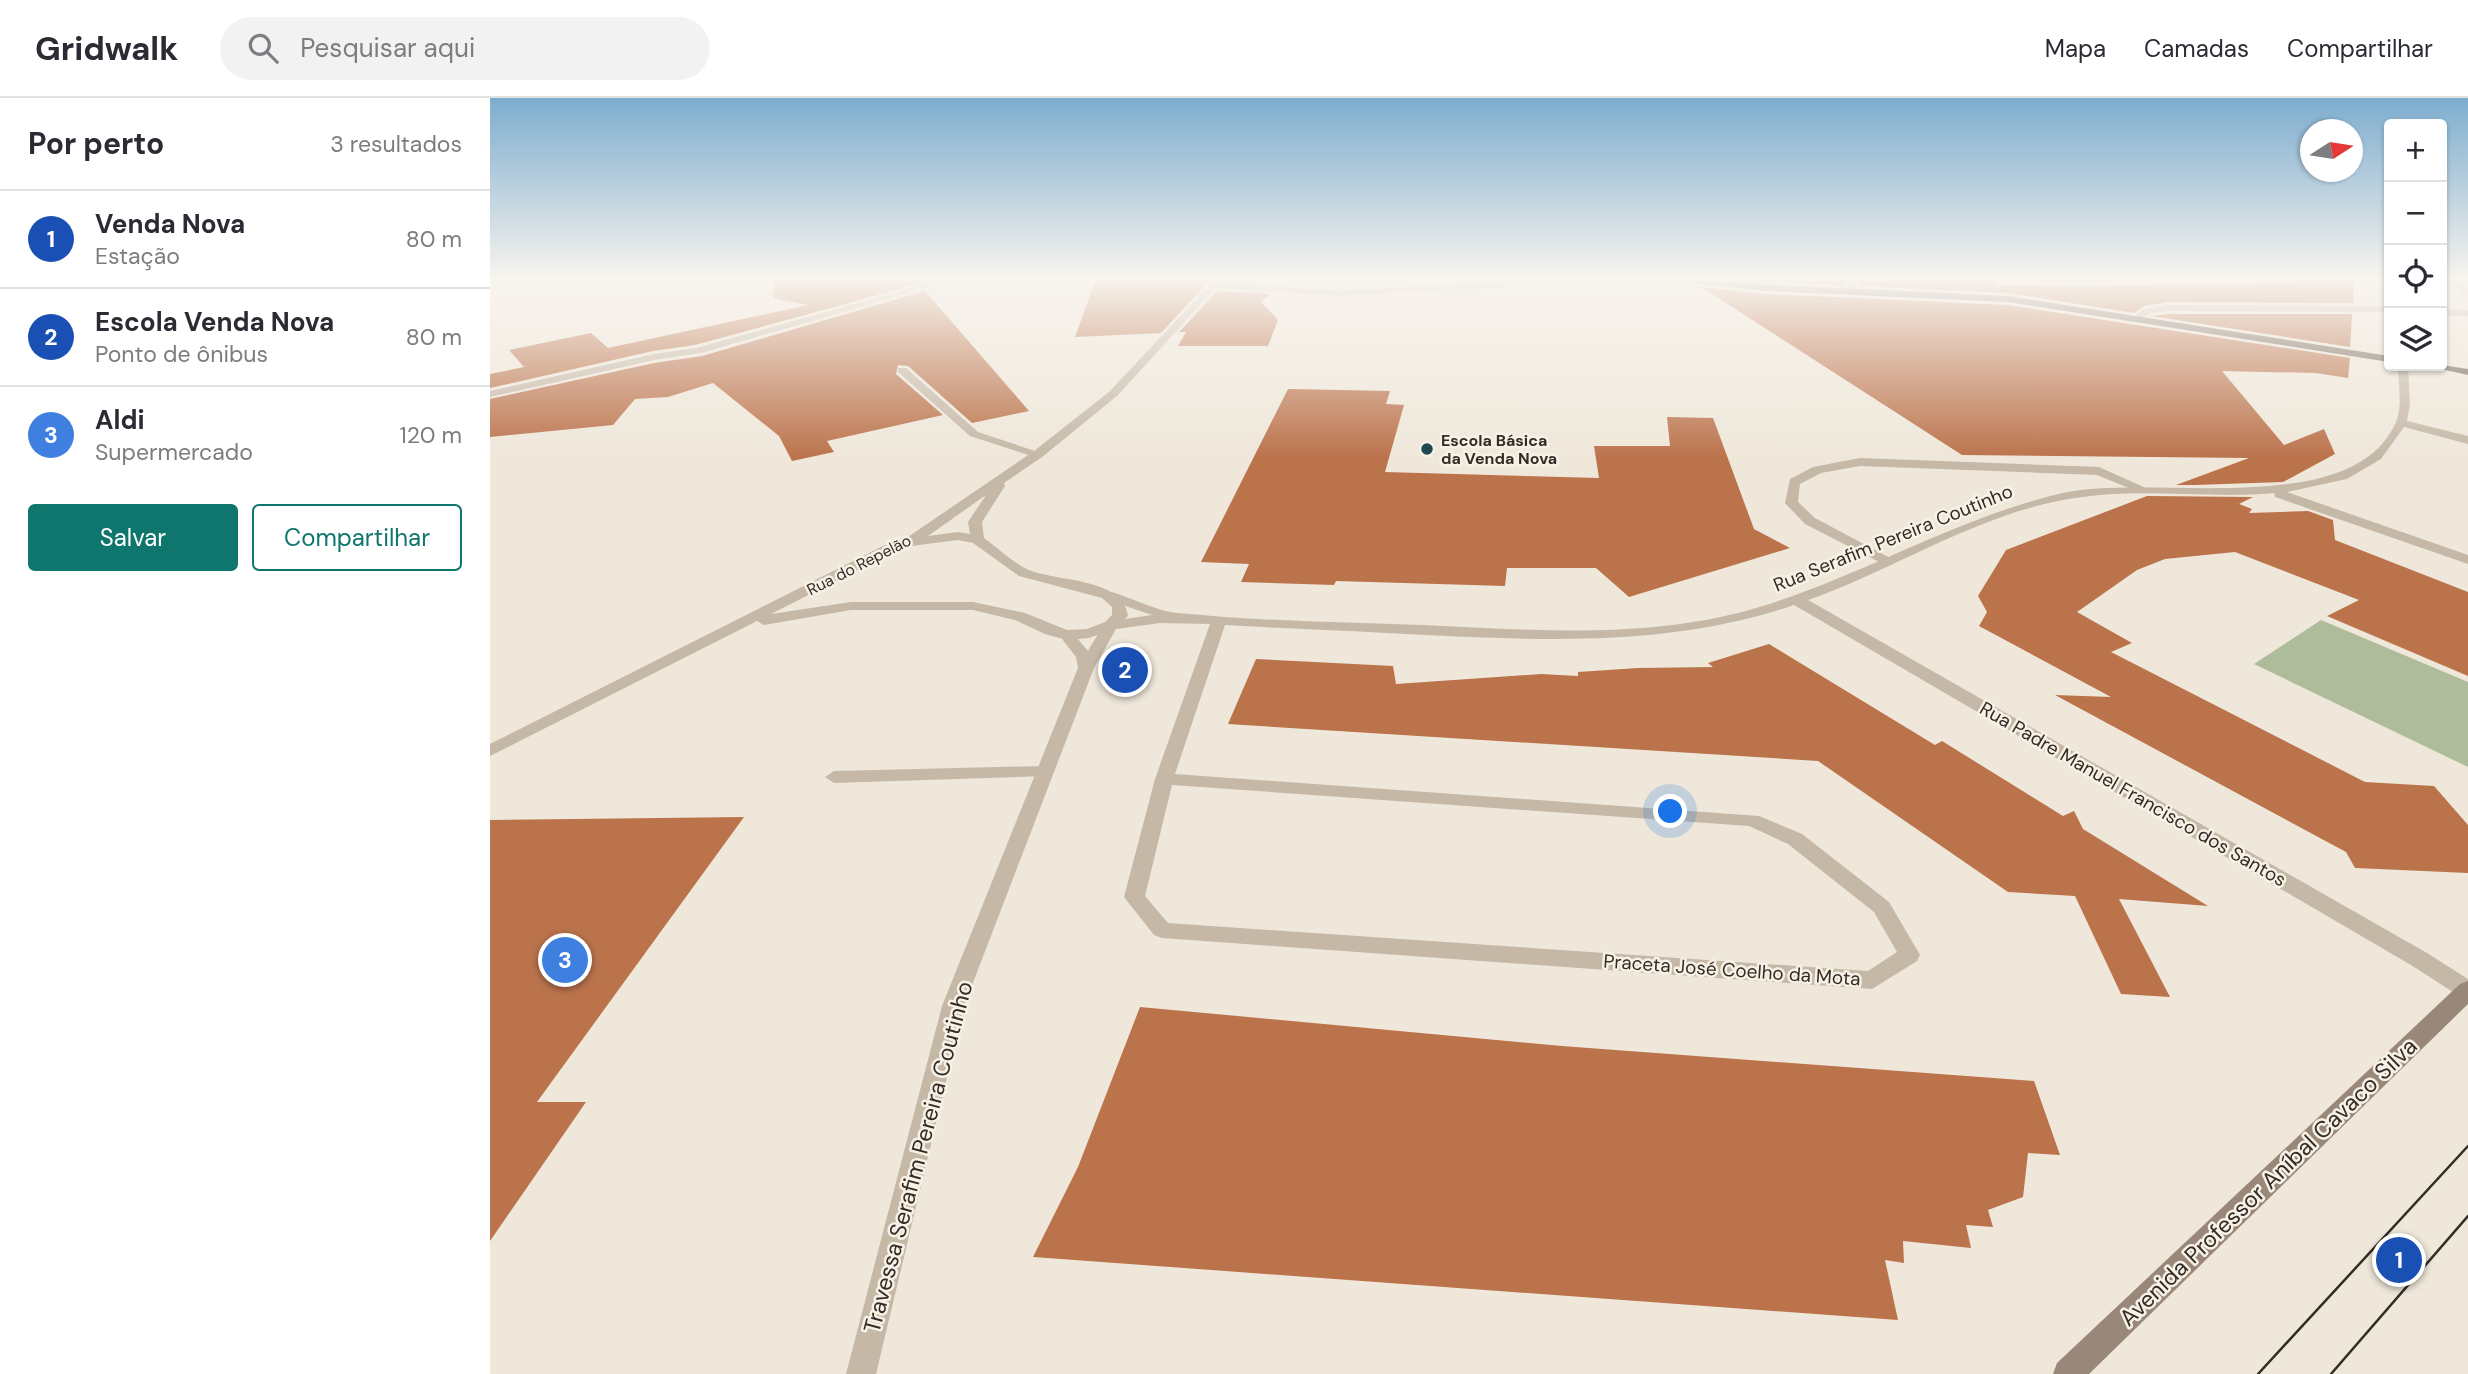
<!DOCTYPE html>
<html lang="pt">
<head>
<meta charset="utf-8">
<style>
  body { margin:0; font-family:"DM Sans",sans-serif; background:#f2f2f3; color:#2b2b33 }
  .controls { position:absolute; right:21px; top:21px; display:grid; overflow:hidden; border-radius:7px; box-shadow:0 2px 5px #0004 }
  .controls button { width:63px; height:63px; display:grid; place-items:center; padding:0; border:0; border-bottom:2px solid #e1e1e2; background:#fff; color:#2b2b33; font:35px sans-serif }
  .compass { position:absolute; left:1810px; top:21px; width:63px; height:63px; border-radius:50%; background:#fff; box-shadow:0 2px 5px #0004; rotate:78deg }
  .you { position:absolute; left:1181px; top:714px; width:24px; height:24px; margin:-18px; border:5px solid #fff; border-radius:50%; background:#1a73e8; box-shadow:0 0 0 10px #1a73e833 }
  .badge { display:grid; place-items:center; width:46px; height:46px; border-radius:50%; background:#0f766e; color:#fff; font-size:23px; font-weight:700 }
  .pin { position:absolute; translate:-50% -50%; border:4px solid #fff; box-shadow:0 2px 7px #0006 }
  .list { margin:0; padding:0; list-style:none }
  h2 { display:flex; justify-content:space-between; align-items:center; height:91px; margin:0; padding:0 28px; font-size:30px }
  h2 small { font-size:23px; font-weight:400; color:#7c7c81 }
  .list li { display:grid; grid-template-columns:46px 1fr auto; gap:21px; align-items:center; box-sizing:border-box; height:98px; padding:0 28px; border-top:2px solid #e1e1e2 }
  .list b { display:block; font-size:26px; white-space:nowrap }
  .list p { margin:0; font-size:23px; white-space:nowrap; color:#7c7c81 }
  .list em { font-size:23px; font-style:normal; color:#7c7c81 }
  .actions { display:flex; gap:14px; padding:21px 28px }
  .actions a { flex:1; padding:16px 0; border:2px solid #0f766e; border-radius:7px; text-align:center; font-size:24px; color:#0f766e }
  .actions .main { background:#0f766e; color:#fff }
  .icon { flex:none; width:38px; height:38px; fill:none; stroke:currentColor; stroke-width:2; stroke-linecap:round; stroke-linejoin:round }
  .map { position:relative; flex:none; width:1978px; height:1276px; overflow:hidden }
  header { display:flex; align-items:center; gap:42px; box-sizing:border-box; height:98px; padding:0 35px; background:#fff; border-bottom:2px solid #e1e1e2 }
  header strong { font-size:33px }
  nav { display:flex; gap:38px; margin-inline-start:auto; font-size:24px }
  .search { width:490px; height:63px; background:#f2f2f3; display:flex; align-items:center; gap:18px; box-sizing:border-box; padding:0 24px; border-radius:38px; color:#7c7c81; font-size:26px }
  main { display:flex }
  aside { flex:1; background:#fff }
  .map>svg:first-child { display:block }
  .green { fill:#aebc9b }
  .building { fill:#bb734c }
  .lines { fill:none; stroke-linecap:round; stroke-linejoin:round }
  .service { fill:#c5b8a7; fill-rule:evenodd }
  .minor { fill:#c5b8a7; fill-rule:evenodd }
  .tertiary { fill:#c5b8a7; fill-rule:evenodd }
  .secondary { fill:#998879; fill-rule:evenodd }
  .primary { fill:#736559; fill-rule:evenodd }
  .tram { stroke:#332c27; stroke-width:2.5 }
  .poi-dot { fill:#204850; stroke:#f7f1e6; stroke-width:2.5 }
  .labels { text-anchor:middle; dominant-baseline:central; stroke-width:5; stroke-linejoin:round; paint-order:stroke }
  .far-poi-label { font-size:16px; font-weight:bold; fill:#332c27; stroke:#f7f1e6; text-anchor:start }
  .far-street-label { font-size:16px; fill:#332c27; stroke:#f7f1e6 }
  .street-label { font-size:19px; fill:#332c27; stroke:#f7f1e6 }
  .near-street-label { font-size:23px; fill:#332c27; stroke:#f7f1e6 }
</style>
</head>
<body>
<header>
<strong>Gridwalk</strong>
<div class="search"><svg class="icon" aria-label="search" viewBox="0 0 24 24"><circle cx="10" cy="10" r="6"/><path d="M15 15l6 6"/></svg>Pesquisar aqui</div>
<nav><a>Mapa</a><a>Camadas</a><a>Compartilhar</a></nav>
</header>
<main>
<aside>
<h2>Por perto<small>3 resultados</small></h2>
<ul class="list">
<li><span class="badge" style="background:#1a4fb4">1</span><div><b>Venda Nova</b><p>Estação</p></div><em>80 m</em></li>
<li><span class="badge" style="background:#1a4fb4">2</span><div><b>Escola Venda Nova</b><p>Ponto de ônibus</p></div><em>80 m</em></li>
<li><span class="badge" style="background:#3f7fe0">3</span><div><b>Aldi</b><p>Supermercado</p></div><em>120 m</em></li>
</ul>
<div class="actions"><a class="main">Salvar</a><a>Compartilhar</a></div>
</aside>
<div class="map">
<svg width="1978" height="1276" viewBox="0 0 1978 1276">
  <rect width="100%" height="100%" fill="#efe7da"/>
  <path class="green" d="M1831,522L1978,584V669L1764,566Z"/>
  <g class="building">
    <path d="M285,181H424L428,186L205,247L163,253L0,290V276L34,269L19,252L101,235L118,250L318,207L283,200Z"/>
    <path d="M606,181H721L671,235L585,239Z"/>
    <path d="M1224,181H1352L1355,188Z"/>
    <path d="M1366,181H1505V187L1595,188L1864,183L1863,205L1678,204L1654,208L1644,215L1518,195L1370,188Z"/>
    <path d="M1211,189L1275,196L1518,207L1860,260L1858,280L1826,275L1732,273L1794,347L1834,331L1845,356L1793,384L1705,387H1686L1759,360L1472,357Z"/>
    <path d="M435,193L539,313L482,325L418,268L408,267L406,276L453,317L337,343L344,354L302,363L289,338L223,285L178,299L145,301L123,327L0,339V301L164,265L212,258Z"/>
    <path d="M727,193L781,196L771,204L788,222L778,248H688L696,234H689Z"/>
    <path d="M1678,216H1862L1860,249L1661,218Z"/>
    <path d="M798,291L900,293L896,306L914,307L895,374L1109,380L1104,348H1180L1177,319L1223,320L1264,431L1300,450L1139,499L1106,470H1017L1015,488L846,483L844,487L751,484L759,466L711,464Z"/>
    <path d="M1657,398L1763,399L1749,406L1762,411L1759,415L1818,413L1843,422L1845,442L1978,494V578L1837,518L1869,502L1745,454L1675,461L1647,472L1587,514L1642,545L1621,554L1875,684L1944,688L1978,727V775L1865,770L1856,754L1565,597L1621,599L1489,528L1497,514L1488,498L1516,452Z"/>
    <path d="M1279,546L1445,647L1452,643L1573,718L1584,713L1593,731L1718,808L1629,801L1680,899L1631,896L1585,798L1518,794L1328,663L738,626L766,561L903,568L906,586L1051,576L1088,578V574L1148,570L1223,569L1218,565Z"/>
    <path d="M254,719L47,1004H96L0,1143V722Z"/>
    <path d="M650,909L1072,948L1544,983L1570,1057L1538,1055L1533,1099L1498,1112L1503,1129L1476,1127L1481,1150L1413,1143L1414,1165L1395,1162L1408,1222L543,1159L588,1069Z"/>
  </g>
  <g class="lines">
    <g class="service">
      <path d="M408,270H416L488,334L554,356L548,360L480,338L408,274Z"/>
      <path d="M1370,360L1609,369L1656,390L1646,393L1607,377L1370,368L1331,375L1310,386L1308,404L1325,420L1402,461L1404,464L1397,468L1315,426L1295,405L1300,381L1323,369Z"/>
      <path d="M554,668L560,670L563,674L560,678L344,685L335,679L344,673Z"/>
    </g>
    <g class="minor">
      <path d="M454,181H468L211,255L164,262L0,299V293L164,256L206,250Z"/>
      <path d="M1096,181H1162L849,198L722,190L718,187L722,184L849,192Z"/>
      <path d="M1354,181H1363L1370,195H1364Z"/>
      <path d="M1954,181H1964L1978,191V198Z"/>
      <path d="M1678,207L1899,208V214L1678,213L1660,215L1646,224L1641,221L1654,211Z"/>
      <path d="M1952,211L1978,212V218L1952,217Z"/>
      <path d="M1908,268H1918L1920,306L1917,323L1978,338V346L1914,329L1891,361L1857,381L1797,394L1978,457V466L1785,399L1784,395C1720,401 1656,390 1592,399C1495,411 1409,470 1318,502L1937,855L1978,881V900L1969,898L1921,867L1304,507C1185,548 1061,543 937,537C869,533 802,531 735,527L685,676L1269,718L1312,736L1399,804L1430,857L1427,863L1382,891L672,840L664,837L634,799L665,681L720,526L670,525L626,531L604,570L474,908L386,1276H356L452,908L588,570L586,559L569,537L577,532L582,534L598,553L615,524L662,517L612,500V494H622C641,500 670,514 688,515C769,523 851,524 932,527C1043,532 1158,542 1266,510C1371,479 1465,420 1573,395C1660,375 1863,424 1906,324C1913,307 1908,286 1908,268ZM682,687L1259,728L1298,746L1384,814L1407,854L1378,873L678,825L655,798Z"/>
    </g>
    <path class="tertiary" d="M725,181H734L627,298L552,359L514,385L515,388L492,424L494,440C508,450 523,465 539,472C567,484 633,479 638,518L625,530L599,540L577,542L555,536L525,522L483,512H361L274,527L267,523L0,658V646L393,448L415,441L544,353L619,294ZM496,397L478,424L480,436L468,434L438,438ZM468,442L483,445L529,478L612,500L622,509V517L615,524L597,531L577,532L535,515L483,504H361L281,516L403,454L421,448Z"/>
    <path class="secondary" d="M1978,883V906L1599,1276H1563L1567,1265L1970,886Z"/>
    <g class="primary">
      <path d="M1165,181L1518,198L1899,258V264L1518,204L1275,193Z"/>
      <path d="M1952,267L1978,271V277L1937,268Z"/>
    </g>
    <g class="tram">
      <path d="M1768,1276L1978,1048"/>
      <path d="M1841,1276L1978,1118"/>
    </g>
  </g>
  <linearGradient id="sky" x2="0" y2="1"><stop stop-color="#7dadcf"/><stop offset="0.5" stop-color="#f8f4ee"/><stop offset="1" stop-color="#f8f4ee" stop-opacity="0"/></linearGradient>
  <rect width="1978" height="360" fill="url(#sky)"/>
  <circle class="poi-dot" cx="937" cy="351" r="7"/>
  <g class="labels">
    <g class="far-poi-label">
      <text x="951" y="342">Escola Básica<tspan x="951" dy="18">da Venda Nova</tspan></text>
    </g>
    <g class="far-street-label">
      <text transform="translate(369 467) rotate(-27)">Rua do Repelão</text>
    </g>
    <g class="street-label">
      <text transform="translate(1403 440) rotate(-22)">Rua Serafim Pereira Coutinho</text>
      <text transform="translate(1643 696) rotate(30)">Rua Padre Manuel Francisco dos Santos</text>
      <text transform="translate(1242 872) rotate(4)">Praceta José Coelho da Mota</text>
    </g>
    <g class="near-street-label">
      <text transform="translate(428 1059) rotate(-75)">Travessa Serafim Pereira Coutinho</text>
      <text transform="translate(1778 1084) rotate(-44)">Avenida Professor Aníbal Cavaco Silva</text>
    </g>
  </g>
</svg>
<div class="controls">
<button>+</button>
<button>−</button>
<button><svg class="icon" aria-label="locate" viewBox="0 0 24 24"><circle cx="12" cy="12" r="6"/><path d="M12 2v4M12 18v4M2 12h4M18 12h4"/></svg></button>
<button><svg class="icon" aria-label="layers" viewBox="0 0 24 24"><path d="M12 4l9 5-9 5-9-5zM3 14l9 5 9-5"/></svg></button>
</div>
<svg class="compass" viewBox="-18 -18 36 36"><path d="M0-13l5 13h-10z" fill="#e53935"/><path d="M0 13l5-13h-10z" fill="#7c7c81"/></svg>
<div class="you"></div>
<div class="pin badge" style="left:1909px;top:1162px;background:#1a4fb4">1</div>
<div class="pin badge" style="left:635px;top:572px;background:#1a4fb4">2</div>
<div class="pin badge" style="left:75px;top:862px;background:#3f7fe0">3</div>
</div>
</main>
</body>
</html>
